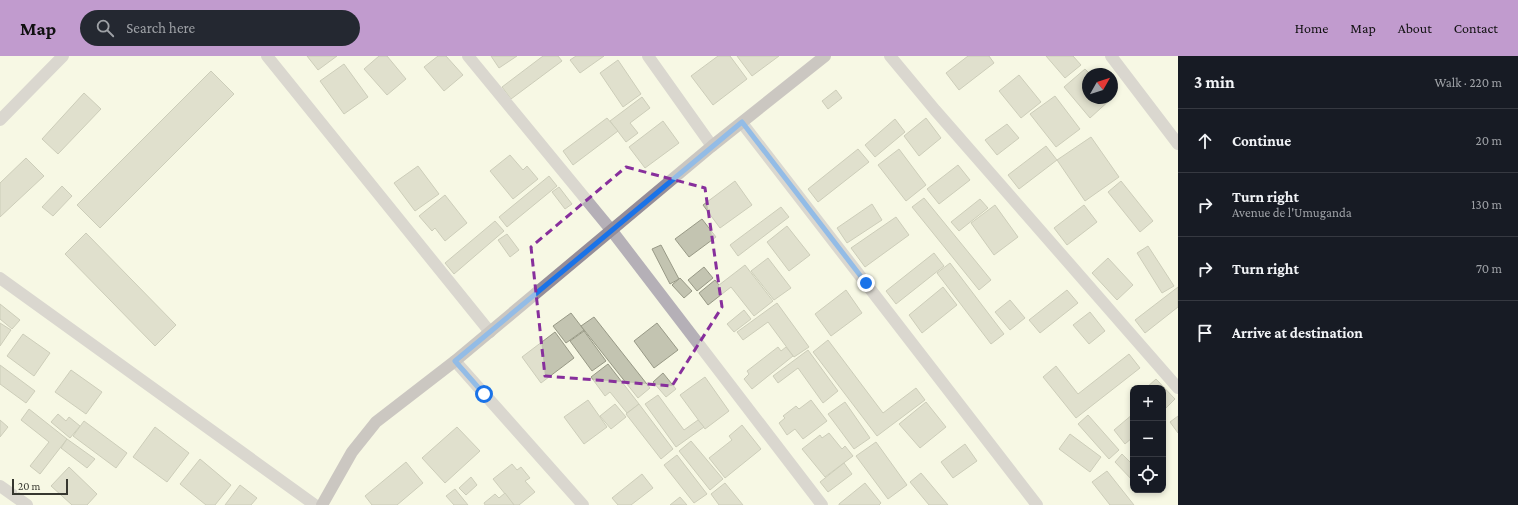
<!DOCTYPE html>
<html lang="en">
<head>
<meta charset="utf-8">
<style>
  body { margin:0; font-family:"Crimson Pro",serif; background:#242831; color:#f1f3f6 }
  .controls { position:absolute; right:12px; bottom:12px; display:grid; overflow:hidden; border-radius:8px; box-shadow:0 2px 6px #0003 }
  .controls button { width:36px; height:36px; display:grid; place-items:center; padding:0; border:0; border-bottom:1px solid #363941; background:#171b24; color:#f1f3f6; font:20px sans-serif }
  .compass { position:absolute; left:1082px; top:12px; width:36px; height:36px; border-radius:50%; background:#171b24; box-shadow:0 2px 6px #0003; rotate:51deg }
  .scale { position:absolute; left:12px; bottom:10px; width:56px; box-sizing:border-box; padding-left:4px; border:2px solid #36372f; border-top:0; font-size:11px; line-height:14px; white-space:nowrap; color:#36372f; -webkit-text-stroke:3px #f7f8e4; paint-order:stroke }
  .stop { position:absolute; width:12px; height:12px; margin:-9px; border:3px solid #1a73e8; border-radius:50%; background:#fff }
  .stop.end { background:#1a73e8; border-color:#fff; box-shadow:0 1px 4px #0008 }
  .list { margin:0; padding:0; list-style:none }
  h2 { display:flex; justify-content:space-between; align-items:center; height:52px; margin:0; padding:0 16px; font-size:17px }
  h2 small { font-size:13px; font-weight:400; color:#9ea1a6 }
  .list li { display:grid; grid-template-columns:26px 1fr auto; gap:12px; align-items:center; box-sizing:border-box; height:64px; padding:0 16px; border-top:1px solid #363941 }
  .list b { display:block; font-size:15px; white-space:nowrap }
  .list p { margin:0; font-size:13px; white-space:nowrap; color:#9ea1a6 }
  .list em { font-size:13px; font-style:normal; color:#9ea1a6 }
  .icon { flex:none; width:22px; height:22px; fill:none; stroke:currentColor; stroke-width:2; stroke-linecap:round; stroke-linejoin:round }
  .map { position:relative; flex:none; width:1178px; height:449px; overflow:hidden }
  header { display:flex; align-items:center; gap:24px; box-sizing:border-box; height:56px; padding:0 20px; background:#c19bce; color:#111 }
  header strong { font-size:19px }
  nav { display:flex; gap:22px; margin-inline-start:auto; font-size:14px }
  .search { width:280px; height:36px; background:#242831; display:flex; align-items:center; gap:10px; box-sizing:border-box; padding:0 14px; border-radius:22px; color:#9ea1a6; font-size:15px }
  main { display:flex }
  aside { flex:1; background:#171b24 }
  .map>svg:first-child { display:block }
  .building { fill:#c3c4b1; stroke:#989986 }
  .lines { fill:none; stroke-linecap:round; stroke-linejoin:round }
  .street { stroke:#b5b0b7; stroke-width:12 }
  .secondary { stroke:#968d98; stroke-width:12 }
  .route { stroke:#1a73e8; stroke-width:5 }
  .marked { fill:none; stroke:#872f9c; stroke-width:3; stroke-dasharray:8 5; stroke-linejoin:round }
</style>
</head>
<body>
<header>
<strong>Map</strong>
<div class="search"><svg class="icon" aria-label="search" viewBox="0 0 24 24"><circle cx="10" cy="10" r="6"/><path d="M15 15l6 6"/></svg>Search here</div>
<nav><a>Home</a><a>Map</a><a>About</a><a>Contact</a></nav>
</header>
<main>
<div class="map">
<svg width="1178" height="449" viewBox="0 0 1178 449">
  <rect width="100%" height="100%" fill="#f7f8e4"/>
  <g class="building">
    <path d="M307,0H337L318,14Z"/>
    <path d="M379,0H387L406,23L387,39L364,13Z"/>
    <path d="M438,0H446L463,19L444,35L424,11Z"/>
    <path d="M491,0H517L499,12Z"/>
    <path d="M543,0H558L562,5L511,43L502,31Z"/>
    <path d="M576,0H604L580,17L570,4Z"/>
    <path d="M718,0H730L747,23L713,49L691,20Z"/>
    <path d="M737,0H779L752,20Z"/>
    <path d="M968,0H989L994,7L959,34L946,17Z"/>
    <path d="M1046,0H1073L1081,9L1065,22Z"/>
    <path d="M618,4L641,38L623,51L600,17Z"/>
    <path d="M344,8L368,41L344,58L320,25Z"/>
    <path d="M1085,13L1090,18H1088V42H1110L1111,43L1090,62L1064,31Z"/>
    <path d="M211,15L234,38L100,172L77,149Z"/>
    <path d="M1019,19L1041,46L1021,62L999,35Z"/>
    <path d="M836,34L842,42L828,53L822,45Z"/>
    <path d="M84,37L101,53L58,98L42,83Z"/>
    <path d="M1055,40L1080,73L1056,91L1030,58Z"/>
    <path d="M642,41L650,52L630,67L638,77L626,86L610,65Z"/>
    <path d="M607,62L618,75L573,109L563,95Z"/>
    <path d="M926,62L941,82L919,100L904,80Z"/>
    <path d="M895,63L905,76L875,101L865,89Z"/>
    <path d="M663,65L679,87L645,112L629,91Z"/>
    <path d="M1007,68L1019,82L997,99L985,84Z"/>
    <path d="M1091,81L1119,121L1085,145L1057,104Z"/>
    <path d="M1046,90L1057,104L1019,133L1008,119Z"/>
    <path d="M858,93L869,106L818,146L808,133Z"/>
    <path d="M899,93L926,129L906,145L878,109Z"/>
    <path d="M510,99L523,114L527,110L538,123L513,143L490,115Z"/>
    <path d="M26,102L44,120L0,161V127Z"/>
    <path d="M958,109L970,124L939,148L927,133Z"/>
    <path d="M418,110L439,138L415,155L394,127Z"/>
    <path d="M549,120L557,130L507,171L499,161Z"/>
    <path d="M735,125L752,149L720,172L703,149Z"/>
    <path d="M1121,125L1153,165L1140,176L1108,136Z"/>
    <path d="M62,130L72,140L53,160L42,151Z"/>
    <path d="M559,131L572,148L565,153L552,136Z"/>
    <path d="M445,139L467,167L445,185L435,172L432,175L419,160Z"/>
    <path d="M924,142L991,224L979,234L912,151Z"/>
    <path d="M980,143L988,152L959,175L951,166Z"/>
    <path d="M872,148L882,164L847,187L837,172Z"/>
    <path d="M995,149L1018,181L994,199L971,167Z"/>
    <path d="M1084,149L1097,166L1067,189L1054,172Z"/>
    <path d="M781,151L789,161L738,200L730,189Z"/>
    <path d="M896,161L909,179L865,211L851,192Z"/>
    <path d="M702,163L716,181L689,201L675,183Z"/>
    <path d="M495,165L504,175L454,218L445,207Z"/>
    <path d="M787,170L810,199L789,215L767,186Z"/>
    <path d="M86,177L176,269L155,290L65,198Z"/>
    <path d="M507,178L519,194L510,201L498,184Z"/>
    <path d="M661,189L679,223L670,228L652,193Z"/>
    <path d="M1148,190L1174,230L1162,237L1137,197Z"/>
    <path d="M934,197L944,210L896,248L886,235Z"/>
    <path d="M768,202L791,232L774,244L751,215Z"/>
    <path d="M1108,202L1133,229L1117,244L1092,217Z"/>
    <path d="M950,207L1004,278L991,288L937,217Z"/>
    <path d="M745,209L773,245L754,260L731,231L708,249L699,237L715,224L719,229Z"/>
    <path d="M704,211L713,222L697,235L688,224Z"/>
    <path d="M680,222L692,235L684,242L672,229Z"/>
    <path d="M943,231L957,249L922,277L909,259Z"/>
    <path d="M1178,231V251L1145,277L1135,264Z"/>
    <path d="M846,234L862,257L831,280L815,258Z"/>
    <path d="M1067,234L1078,247L1040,277L1029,264Z"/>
    <path d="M1010,244L1025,262L1010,274L995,256Z"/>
    <path d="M777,247L809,291L794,301L768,266L743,284L737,276Z"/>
    <path d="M0,248L20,264L12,273L0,263Z"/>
    <path d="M744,254L751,263L734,276L727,268Z"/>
    <path d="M1090,256L1105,275L1089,288L1073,269Z"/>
    <path d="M571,257L584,274L566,287L553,270Z"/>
    <path d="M594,261L650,332L638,342L581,270Z"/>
    <path d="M0,267L11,274L0,290Z"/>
    <path d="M657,267L678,294L654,312L634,285Z"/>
    <path d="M584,275L606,305L592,315L570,285Z"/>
    <path d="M555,276L574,302L541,327L522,301Z"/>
    <path d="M23,278L50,297L34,320L7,300Z"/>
    <path d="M828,284L883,357L916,332L925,344L877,380L813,296Z"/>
    <path d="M778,291L781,295L786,291L793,300L752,333L744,323L749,318L747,315Z"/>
    <path d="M808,294L838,335L823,347L798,312L778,327L773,320Z"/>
    <path d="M1129,298L1140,312L1076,362L1043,321L1056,310L1078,338Z"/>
    <path d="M608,308L639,348L627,357L610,336L605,340L591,321Z"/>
    <path d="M0,309L35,335L26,347L0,328Z"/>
    <path d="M71,314L102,336L86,358L55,336Z"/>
    <path d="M663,317L676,333L666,341L653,326Z"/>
    <path d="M705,321L729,355L705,373L680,339Z"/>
    <path d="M1156,323L1175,343L1163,355V332H1146Z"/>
    <path d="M658,339L684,374L698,364L704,371L676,391L645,348Z"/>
    <path d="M588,344L607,371L584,388L564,361Z"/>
    <path d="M811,344L827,365L803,383L795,373L787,379L779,367L785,362L783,360L796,350L799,353Z"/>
    <path d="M845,346L870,382L854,393L828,358Z"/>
    <path d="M926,346L946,371L920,392L899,368Z"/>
    <path d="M615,348L626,361L611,373L600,360Z"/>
    <path d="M639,348L673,393L661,403L626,358Z"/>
    <path d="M29,353L67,383L40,418L30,410L49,386L21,364Z"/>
    <path d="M58,358L66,365L69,361L80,370L70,382L51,366Z"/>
    <path d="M1133,358V381L1125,388L1114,374Z"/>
    <path d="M1088,359L1119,394L1109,403L1078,368Z"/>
    <path d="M1178,360V377L1170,366Z"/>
    <path d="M0,364L8,371L0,381Z"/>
    <path d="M84,365L127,397L116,412L73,380Z"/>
    <path d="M742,369L761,393L725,422L709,402L732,384L729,380Z"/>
    <path d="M155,371L189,397L167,426L133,401Z"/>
    <path d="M457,371L480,395L445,427L422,402Z"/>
    <path d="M829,377L842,393L845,390L853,400L825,421L802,393L820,379L822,382Z"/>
    <path d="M1070,378L1101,401L1090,416L1059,393Z"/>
    <path d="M67,383L95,403L87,412L61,392Z"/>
    <path d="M691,385L723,423L710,434L679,395Z"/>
    <path d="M876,386L907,429L888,443L856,400Z"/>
    <path d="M965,388L977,405L953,422L941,406Z"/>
    <path d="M1122,398L1133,409V425L1115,406Z"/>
    <path d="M677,399L707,438L694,447L664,409Z"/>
    <path d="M200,403L231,429L215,449H206L180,428Z"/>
    <path d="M406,406L423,427L397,449H372L365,440Z"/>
    <path d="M844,407L852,418L828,436L820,426Z"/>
    <path d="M512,408L517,414L521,411L530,422L525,425L535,436L519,449H514L493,423Z"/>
    <path d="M69,411L97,438L87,449H72L51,430Z"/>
    <path d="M1107,415L1134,449H1110L1092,426Z"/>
    <path d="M921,417L948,449H929L910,426Z"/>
    <path d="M642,418L653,432L631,449H618L612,442Z"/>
    <path d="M471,421L477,429L466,439L459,432Z"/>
    <path d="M725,427L743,449H719L711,438Z"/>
    <path d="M865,427L881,447L879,449H839V448Z"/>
    <path d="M240,429L257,442L251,449H225Z"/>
    <path d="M455,433L468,449H454L446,440Z"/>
    <path d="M505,437L514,449H485L484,447L495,438L499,442Z"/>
    <path d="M680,441L687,449H670Z"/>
  </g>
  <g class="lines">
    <g class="street">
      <path d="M267,0L490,276"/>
      <path d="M468,0L612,175L822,449"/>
      <path d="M648,0L712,90"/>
      <path d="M890,0L935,54L1178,332"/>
      <path d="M1111,0L1178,88"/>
      <path d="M0,64L63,0"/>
      <path d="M742,67L1037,449"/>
      <path d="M0,222L315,449"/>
      <path d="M455,305L583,449"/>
      <path d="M0,430L27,449"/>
    </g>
    <path class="secondary" d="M322,449L352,396L376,366L455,305L712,90L825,0"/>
  </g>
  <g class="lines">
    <path class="route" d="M484,338L455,305L742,66L866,227"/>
  </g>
  <path d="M0 0H1178V449H0ZM626,111L705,132L722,251L672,330L545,320L531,191Z" fill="#f7f8e4" fill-opacity=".55" fill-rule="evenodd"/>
  <path class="marked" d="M626,111L705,132L722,251L672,330L545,320L531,191Z"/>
</svg>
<div class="controls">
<button>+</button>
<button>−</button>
<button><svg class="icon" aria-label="locate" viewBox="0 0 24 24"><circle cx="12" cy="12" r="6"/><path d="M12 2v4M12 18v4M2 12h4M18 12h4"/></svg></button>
</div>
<svg class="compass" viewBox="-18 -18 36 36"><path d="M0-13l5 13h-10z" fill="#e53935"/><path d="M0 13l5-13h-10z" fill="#9ea1a6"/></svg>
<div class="scale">20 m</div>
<div class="stop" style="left:484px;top:338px"></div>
<div class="stop end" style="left:866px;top:227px"></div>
</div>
<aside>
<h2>3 min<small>Walk · 220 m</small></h2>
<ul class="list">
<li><svg class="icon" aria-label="ahead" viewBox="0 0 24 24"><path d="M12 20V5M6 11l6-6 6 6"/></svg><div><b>Continue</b></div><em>20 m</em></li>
<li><svg class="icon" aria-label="right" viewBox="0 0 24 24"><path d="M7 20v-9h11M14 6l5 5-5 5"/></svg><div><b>Turn right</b><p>Avenue de l'Umuganda</p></div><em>130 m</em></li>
<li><svg class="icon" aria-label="right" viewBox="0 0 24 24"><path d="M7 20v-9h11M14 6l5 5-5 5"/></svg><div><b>Turn right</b></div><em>70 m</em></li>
<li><svg class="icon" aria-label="arrive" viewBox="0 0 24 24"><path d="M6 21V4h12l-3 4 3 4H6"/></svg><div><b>Arrive at destination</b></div></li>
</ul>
</aside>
</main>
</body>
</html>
